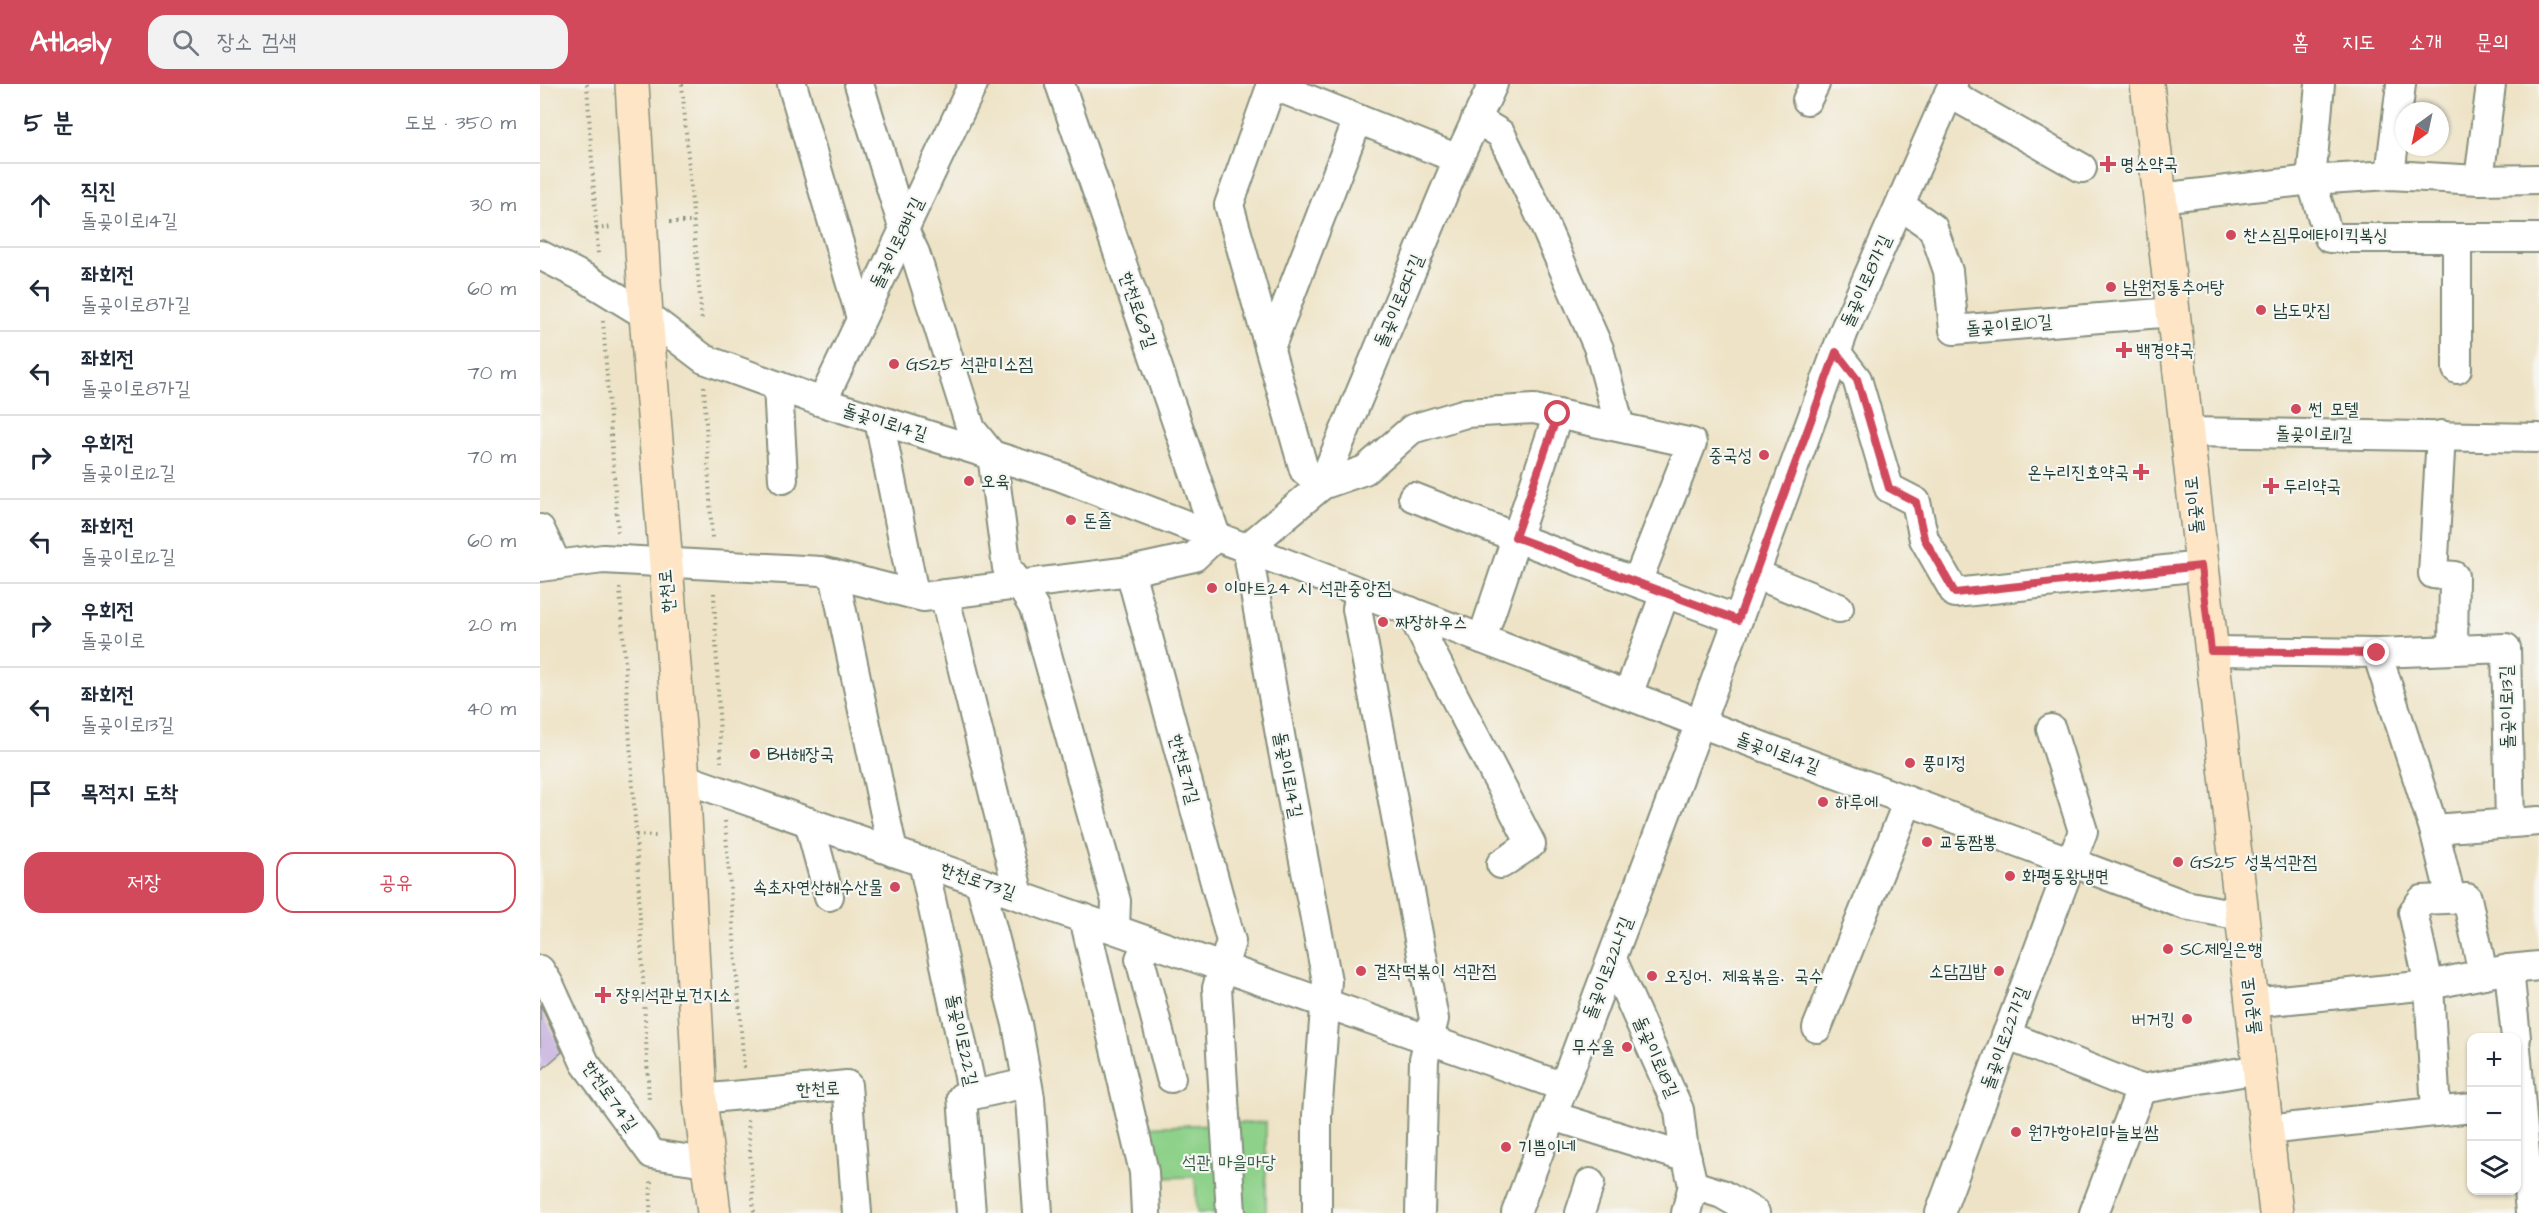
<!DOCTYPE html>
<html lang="ko">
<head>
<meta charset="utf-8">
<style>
  body { margin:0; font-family:"Architects Daughter","Poor Story",sans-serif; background:#f2f2f3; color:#1f2937 }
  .controls { position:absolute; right:18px; bottom:18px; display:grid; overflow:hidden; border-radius:12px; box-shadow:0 2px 4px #0004 }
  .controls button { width:54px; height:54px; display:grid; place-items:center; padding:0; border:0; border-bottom:2px solid #e0e1e3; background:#fff; color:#1f2937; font:30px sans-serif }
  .compass { position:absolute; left:1855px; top:18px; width:54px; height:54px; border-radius:50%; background:#fff; box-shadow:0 2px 4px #0004; rotate:213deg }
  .stop { position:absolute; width:18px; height:18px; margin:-14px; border:4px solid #d1495b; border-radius:50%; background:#fff }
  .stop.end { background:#d1495b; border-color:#fff; box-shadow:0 2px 6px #0008 }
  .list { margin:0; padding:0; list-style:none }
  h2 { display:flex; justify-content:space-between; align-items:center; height:78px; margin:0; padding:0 24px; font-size:26px }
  h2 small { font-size:20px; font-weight:400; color:#747a83 }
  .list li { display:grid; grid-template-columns:39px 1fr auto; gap:18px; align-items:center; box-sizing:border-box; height:84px; padding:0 24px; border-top:2px solid #e0e1e3 }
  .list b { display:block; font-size:22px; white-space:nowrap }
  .list p { margin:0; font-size:20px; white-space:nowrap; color:#747a83 }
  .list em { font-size:20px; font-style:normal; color:#747a83 }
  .actions { display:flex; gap:12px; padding:18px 24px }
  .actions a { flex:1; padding:14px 0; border:2px solid #d1495b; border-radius:18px; text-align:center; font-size:21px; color:#d1495b }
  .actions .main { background:#d1495b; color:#fff }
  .icon { flex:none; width:33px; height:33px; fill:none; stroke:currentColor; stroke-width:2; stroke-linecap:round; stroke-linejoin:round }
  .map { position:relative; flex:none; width:1999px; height:1129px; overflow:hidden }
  header { display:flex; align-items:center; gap:36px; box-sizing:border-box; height:84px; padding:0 30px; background:#d1495b; color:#fff }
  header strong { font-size:28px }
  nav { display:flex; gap:33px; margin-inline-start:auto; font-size:21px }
  .search { width:420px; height:54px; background:#f2f2f3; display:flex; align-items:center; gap:15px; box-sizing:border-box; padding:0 21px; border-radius:18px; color:#747a83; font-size:22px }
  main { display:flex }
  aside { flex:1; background:#fff }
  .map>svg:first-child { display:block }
  .green { fill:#8ed18a; stroke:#56875f; stroke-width:1.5 }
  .building { fill:#c6b0e0 }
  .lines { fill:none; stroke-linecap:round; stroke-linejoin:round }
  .minor-casing { stroke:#86907d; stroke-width:32 }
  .secondary-casing { stroke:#86907d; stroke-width:36 }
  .path { stroke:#86907d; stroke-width:4; stroke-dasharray:1.5 4.5; stroke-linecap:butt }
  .minor { stroke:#fff; stroke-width:28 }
  .secondary { stroke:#fde5c5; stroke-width:33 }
  .route { stroke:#d1495b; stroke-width:8 }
  .poi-dot { fill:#d1495b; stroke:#f6f6f2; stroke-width:2 }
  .labels { text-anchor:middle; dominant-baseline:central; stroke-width:4.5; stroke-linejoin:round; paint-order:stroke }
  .poi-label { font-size:18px; fill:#1f3d34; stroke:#f6f6f2; text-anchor:start }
  .street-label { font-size:18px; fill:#1f3d34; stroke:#f6f6f2 }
  .park-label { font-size:18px; fill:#355b45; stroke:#f6f6f2 }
</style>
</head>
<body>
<header>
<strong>Atlasly</strong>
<div class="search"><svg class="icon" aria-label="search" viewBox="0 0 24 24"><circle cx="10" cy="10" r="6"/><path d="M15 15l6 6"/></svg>장소 검색</div>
<nav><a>홈</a><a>지도</a><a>소개</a><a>문의</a></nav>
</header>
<main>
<aside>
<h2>5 분<small>도보 · 350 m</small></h2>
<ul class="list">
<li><svg class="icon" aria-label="ahead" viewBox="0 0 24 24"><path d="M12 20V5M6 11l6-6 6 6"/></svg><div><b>직진</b><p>돌곶이로14길</p></div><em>30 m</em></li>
<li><svg class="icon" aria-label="left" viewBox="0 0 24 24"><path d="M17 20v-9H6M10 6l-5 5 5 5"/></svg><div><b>좌회전</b><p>돌곶이로8가길</p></div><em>60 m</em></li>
<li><svg class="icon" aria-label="left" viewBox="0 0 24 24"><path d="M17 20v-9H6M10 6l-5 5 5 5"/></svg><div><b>좌회전</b><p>돌곶이로8가길</p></div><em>70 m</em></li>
<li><svg class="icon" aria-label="right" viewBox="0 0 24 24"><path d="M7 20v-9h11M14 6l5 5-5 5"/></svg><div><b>우회전</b><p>돌곶이로12길</p></div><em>70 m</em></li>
<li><svg class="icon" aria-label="left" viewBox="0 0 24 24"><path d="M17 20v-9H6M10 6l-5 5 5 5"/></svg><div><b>좌회전</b><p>돌곶이로12길</p></div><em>60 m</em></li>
<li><svg class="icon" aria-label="right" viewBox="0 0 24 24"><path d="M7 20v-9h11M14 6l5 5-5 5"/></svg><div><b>우회전</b><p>돌곶이로</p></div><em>20 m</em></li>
<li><svg class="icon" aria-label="left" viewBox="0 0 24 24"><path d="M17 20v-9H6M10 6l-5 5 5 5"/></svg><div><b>좌회전</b><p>돌곶이로13길</p></div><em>40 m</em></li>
<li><svg class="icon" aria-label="arrive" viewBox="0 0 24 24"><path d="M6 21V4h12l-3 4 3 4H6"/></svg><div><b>목적지 도착</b></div></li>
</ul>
<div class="actions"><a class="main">저장</a><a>공유</a></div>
</aside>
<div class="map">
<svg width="1999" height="1129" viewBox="0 0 1999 1129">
  <rect width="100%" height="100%" fill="#f6f6f2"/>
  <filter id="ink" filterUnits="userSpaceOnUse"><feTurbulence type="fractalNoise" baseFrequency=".0167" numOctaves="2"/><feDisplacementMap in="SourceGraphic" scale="12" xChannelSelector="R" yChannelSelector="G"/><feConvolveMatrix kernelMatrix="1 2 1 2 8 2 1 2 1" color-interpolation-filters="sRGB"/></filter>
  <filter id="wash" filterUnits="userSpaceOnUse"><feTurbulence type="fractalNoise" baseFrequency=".008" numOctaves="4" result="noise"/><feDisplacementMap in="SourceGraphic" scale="24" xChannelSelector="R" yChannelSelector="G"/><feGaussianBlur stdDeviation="1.35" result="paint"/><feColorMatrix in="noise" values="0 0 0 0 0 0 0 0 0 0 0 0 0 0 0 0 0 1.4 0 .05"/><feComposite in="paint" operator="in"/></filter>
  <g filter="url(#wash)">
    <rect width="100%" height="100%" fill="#eee3c6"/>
    <path class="green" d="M726,1038V1129H657L655,1093L611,1094L601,1043Z"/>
    <g id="blocks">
      <path class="building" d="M0,920L22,968L0,987Z"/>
    </g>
  </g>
  <g filter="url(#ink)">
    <use href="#blocks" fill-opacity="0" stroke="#86907d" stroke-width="1.5"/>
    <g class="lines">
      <defs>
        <g id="minor">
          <path d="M252,0L321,234"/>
          <path d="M319,0L364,146L375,169L431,345L452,371L467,484L480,501L494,524L576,817L575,845"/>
          <path d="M730,0L918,75"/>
          <path d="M732,0L689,121L764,386L782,401L825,386L872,345L926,329L994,325L1152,359L1097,498"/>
          <path d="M1780,0L1771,96L1789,154H1999"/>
          <path d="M1409,9L1542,84"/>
          <path d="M1267,16L1275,0"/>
          <path d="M936,35L961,50L996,122L1059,265L1080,343"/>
          <path d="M1850,91L1861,0"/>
          <path d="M1939,96L1951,0"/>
          <path d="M1620,114L1771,96L1850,91L1939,96L1999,95"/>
          <path d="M1360,121L1393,144L1408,187L1414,246L1633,228"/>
          <path d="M1917,154V285"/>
          <path d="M0,171L47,195L106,231L164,275L282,318L519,392L1160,639L1531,778L1645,821L1701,832"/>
          <path d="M730,264L818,35"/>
          <path d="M1296,268L1317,295L1349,404L1376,418L1384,455L1415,509L1661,482"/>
          <path d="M238,302L243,395"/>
          <path d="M282,318L433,0"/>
          <path d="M339,336L374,510"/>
          <path d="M1646,348L1999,354"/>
          <path d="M1901,351L1893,490L1914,492L1913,566"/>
          <path d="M873,413L985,457L1198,536"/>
          <path d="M0,445L17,481"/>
          <path d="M0,483L63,475L281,487L383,513L590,487L654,473L676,452L520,0"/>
          <path d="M590,487L691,857L677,904L691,1129"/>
          <path d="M294,490L353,768"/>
          <path d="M1215,490L1299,524"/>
          <path d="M820,508L817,525L894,935L884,975L880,1129"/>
          <path d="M404,510L479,811"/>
          <path d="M870,527L991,760L961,780"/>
          <path d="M942,555L1018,330"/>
          <path d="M1671,567L1837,569L1966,564L1970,739"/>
          <path d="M1837,569L1894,745L1911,814"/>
          <path d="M1088,611L1125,509"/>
          <path d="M143,694L1024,1003"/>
          <path d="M269,738L289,812"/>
          <path d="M1894,745L1999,737"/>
          <path d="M383,778L433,1011L422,1013L431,1129"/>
          <path d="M440,798L477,940L490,1014L498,1129"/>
          <path d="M544,834L604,1088L606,1129"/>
          <path d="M608,857L600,875L631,994"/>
          <path d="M1072,875L1139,1026L1143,1059L1153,1101L1146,1129"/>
          <path d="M1969,885L1976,954"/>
          <path d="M0,886L10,902L45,979L112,1070L166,1078"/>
          <path d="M1711,919L1889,901L1969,885L1999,882"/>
          <path d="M1277,944L1368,717"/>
          <path d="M1466,951L1601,1005L1719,985"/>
          <path d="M1976,964L1990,1129"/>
          <path d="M433,1011L487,999"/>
          <path d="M160,1015L307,1001L317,1129"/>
          <path d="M1896,1028L1889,901L1873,828L1882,816L1927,814L1943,890"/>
          <path d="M1013,1032L1147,1074"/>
          <path d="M1726,1046L1932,1024"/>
          <path d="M1153,1101L1182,1110L1215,1129"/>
          <path d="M777,1129V1031L787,897L742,662L707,464L782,401L918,75L953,0"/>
          <path d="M976,1129L1160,639L1304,247L1413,0"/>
          <path d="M1040,1129L1050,1099"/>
          <path d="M1400,1129L1543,747L1511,645"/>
          <path d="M1554,1129L1601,1005"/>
        </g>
        <g id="secondary">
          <path d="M92,0L106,231L143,694L160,1015L174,1129"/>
          <path d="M1607,0L1736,1129"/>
        </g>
      </defs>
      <use href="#minor" class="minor-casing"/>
      <use href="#secondary" class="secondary-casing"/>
      <g class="path">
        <path d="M47,0L58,170"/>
        <path d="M142,0L162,238"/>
        <path d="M130,138H154"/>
        <path d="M56,145L72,143"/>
        <path d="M63,237L78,448"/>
        <path d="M164,302L172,454"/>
        <path d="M80,504L96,751L109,1017"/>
        <path d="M174,509L181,678"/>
        <path d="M185,737L204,984"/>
        <path d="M96,751L116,752"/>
        <path d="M208,1036L214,1129"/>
        <path d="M110,1129L111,1097"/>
      </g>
      <use href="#minor" class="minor"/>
      <use href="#secondary" class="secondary"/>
    </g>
  </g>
  <g class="lines" filter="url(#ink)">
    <path class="route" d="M1018,330L975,453L1198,536L1296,268L1317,295L1349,404L1376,418L1384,454L1415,509L1661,482L1671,567L1837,569"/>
  </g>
  <g class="poi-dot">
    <path d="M1565 71h6v6h6v6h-6v6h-6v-6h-6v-6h6z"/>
    <circle cx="1691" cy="151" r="6"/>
    <circle cx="1571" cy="203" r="6"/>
    <circle cx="1721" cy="226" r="6"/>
    <path d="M1581 257h6v6h6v6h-6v6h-6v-6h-6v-6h6z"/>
    <circle cx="354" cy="280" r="6"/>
    <circle cx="1756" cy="325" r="6"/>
    <circle cx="1224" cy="371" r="6"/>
    <path d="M1598 379h6v6h6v6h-6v6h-6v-6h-6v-6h6z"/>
    <circle cx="429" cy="397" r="6"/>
    <path d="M1728 393h6v6h6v6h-6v6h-6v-6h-6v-6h6z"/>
    <circle cx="531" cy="436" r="6"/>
    <circle cx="672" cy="504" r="6"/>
    <circle cx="843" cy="538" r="6"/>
    <circle cx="215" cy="670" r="6"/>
    <circle cx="1370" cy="679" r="6"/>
    <circle cx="1283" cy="718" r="6"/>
    <circle cx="1387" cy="758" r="6"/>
    <circle cx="1638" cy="778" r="6"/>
    <circle cx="1470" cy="792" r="6"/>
    <circle cx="355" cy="803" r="6"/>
    <circle cx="1628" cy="865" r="6"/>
    <circle cx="821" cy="887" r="6"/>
    <circle cx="1459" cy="887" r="6"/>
    <circle cx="1112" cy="892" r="6"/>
    <path d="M60 902h6v6h6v6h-6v6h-6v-6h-6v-6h6z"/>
    <circle cx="1647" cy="935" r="6"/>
    <circle cx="1087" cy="963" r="6"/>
    <circle cx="1476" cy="1048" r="6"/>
    <circle cx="966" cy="1063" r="6"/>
  </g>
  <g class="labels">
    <g class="poi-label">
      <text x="1580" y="80">명소약국</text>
      <text x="1703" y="151">찬스짐무에타이킥복싱</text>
      <text x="1583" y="203">남원정통추어탕</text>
      <text x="1733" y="226">남도맛집</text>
      <text x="1596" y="266">백경약국</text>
      <text x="366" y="280">GS25 석관미소점</text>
      <text x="1768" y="325">썬 모텔</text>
      <text x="1212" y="371" text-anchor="end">중국성</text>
      <text x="1589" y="388" text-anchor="end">온누리진호약국</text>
      <text x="441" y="397">오육</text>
      <text x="1743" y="402">두리약국</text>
      <text x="543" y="436">돈즐</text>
      <text x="684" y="504">이마트24 시 석관중앙점</text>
      <text x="855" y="538">짜장하우스</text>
      <text x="227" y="670">BH해장국</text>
      <text x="1382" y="679">풍미정</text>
      <text x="1295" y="718">하루에</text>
      <text x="1399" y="758">교동짬뽕</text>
      <text x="1650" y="778">GS25 성북석관점</text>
      <text x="1482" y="792">화평동왕냉면</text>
      <text x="343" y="803" text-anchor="end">속초자연산해수산물</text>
      <text x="1640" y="865">SC제일은행</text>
      <text x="833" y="887">걸작떡볶이 석관점</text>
      <text x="1447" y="887" text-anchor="end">소담김밥</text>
      <text x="1124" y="892">오징어．제육볶음．국수</text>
      <text x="76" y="911">장위석관보건지소</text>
      <text x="1635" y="935" text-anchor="end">버거킹</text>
      <text x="1075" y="963" text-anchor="end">무수울</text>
      <text x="1488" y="1048">원가항아리마늘보쌈</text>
      <text x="978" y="1063">기쁨이네</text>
    </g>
    <g class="street-label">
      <text transform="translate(357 159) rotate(-64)">돌곶이로8바길</text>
      <text transform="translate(1326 197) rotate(-66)">돌곶이로8가길</text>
      <text transform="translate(859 217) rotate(-67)">돌곶이로8다길</text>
      <text transform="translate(598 226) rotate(71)">한천로69길</text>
      <text transform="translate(1469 241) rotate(-5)">돌곶이로10길</text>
      <text transform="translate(345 338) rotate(17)">돌곶이로14길</text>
      <text transform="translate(1774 350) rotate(1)">돌곶이로11길</text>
      <text transform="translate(1654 421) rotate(-96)">돌곶이로</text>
      <text transform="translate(127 507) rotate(-95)">한천로</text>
      <text transform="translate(1967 623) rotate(-91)">돌곶이로13길</text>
      <text transform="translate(1238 669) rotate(20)">돌곶이로14길</text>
      <text transform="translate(644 685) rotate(75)">한천로71길</text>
      <text transform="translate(748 691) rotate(79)">돌곶이로14길</text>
      <text transform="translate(438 797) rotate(19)">한천로73길</text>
      <text transform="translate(1068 884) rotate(-69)">돌곶이로22나길</text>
      <text transform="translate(1711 922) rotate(-97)">돌곶이로</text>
      <text transform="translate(1465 954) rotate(-70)">돌곶이로22가길</text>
      <text transform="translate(422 956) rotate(78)">돌곶이로22길</text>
      <text transform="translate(1116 973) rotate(66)">돌곶이로18길</text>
      <text transform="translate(278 1005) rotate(-2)">한천로</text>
      <text transform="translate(70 1012) rotate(55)">한천로74길</text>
    </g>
    <g class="park-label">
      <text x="689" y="1078">석관 마을마당</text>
    </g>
  </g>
</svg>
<div class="controls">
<button>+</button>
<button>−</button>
<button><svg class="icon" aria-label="layers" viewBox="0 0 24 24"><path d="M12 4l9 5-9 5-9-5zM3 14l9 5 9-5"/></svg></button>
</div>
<svg class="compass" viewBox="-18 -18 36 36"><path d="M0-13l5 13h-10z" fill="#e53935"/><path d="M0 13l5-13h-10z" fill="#747a83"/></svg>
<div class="stop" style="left:1018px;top:330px"></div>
<div class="stop end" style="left:1837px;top:569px"></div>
</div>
</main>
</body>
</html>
